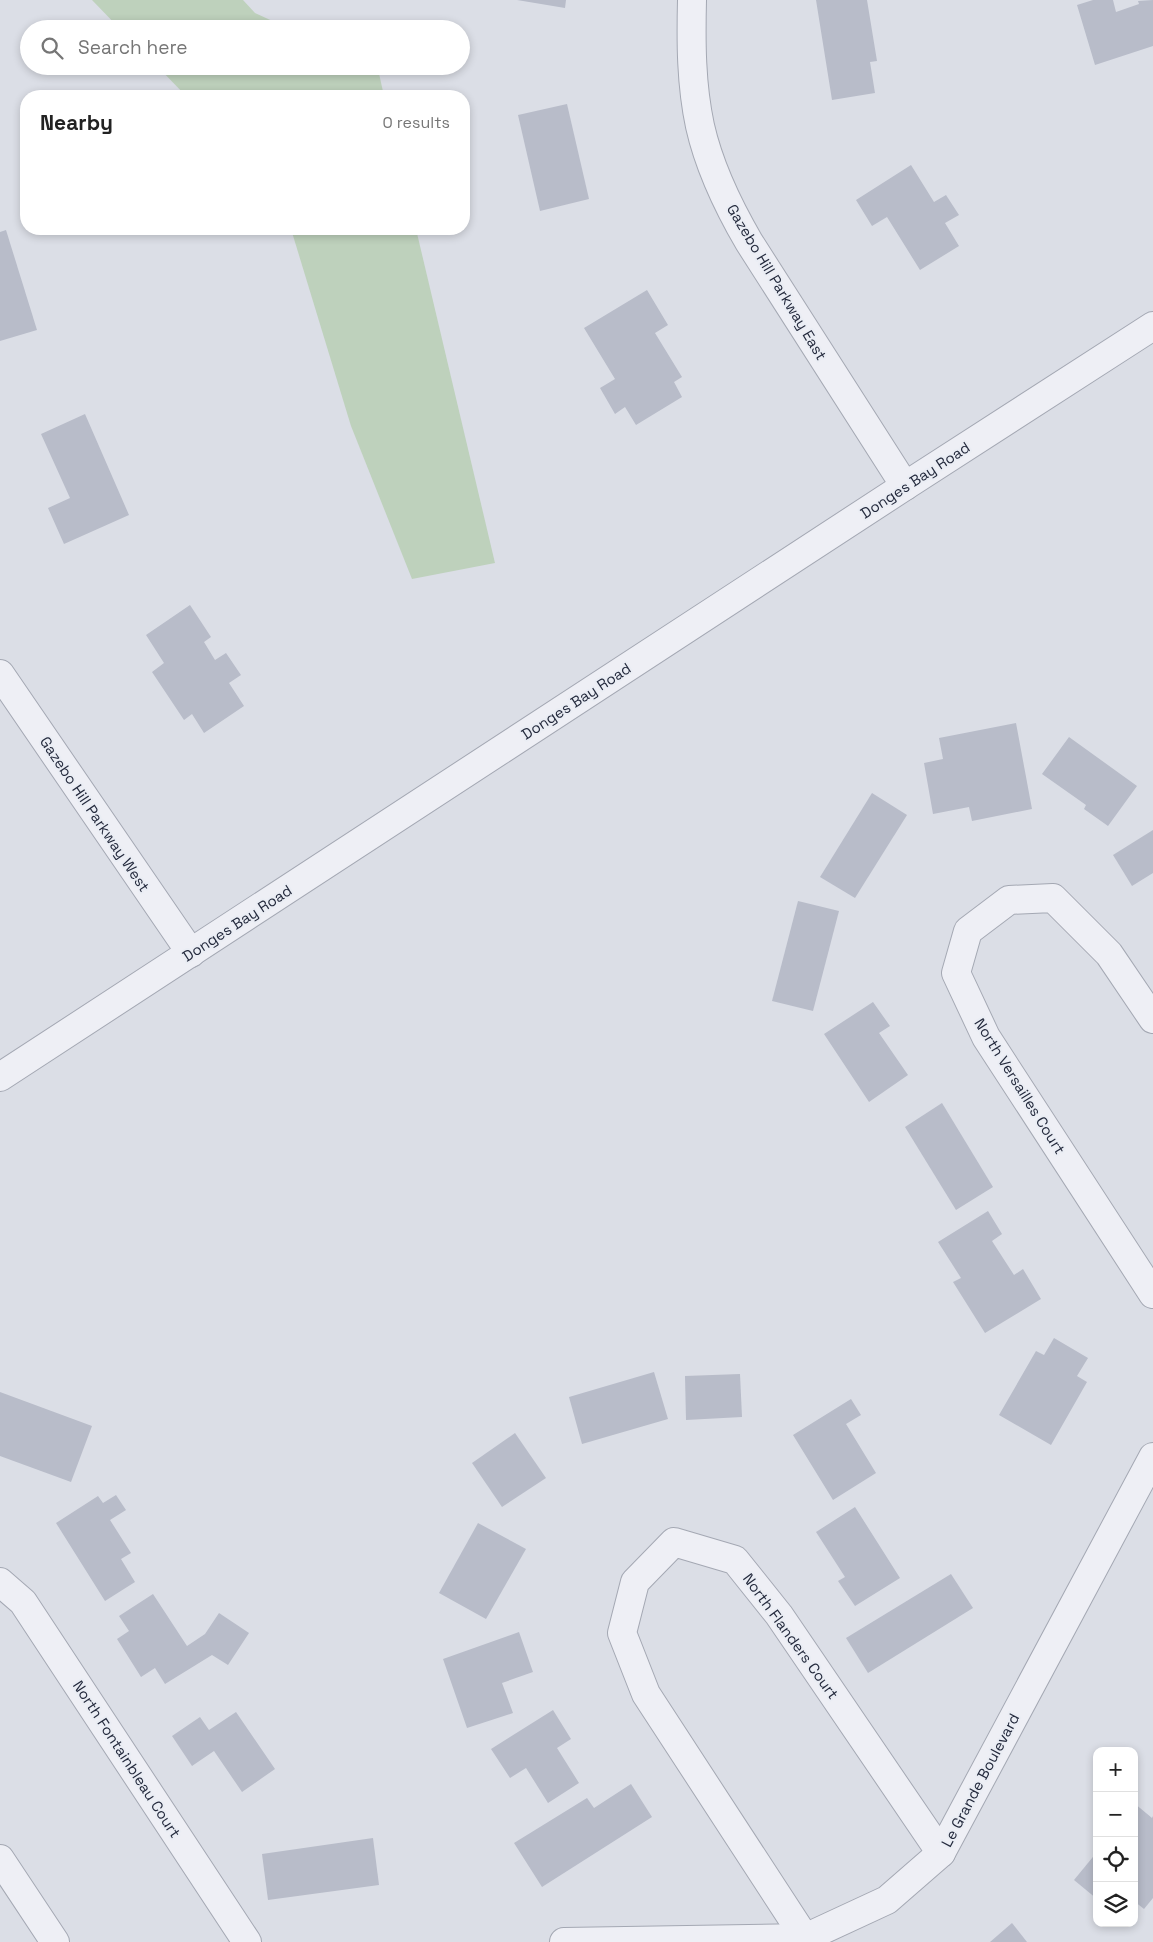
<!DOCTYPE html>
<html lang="en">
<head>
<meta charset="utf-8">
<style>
  body { margin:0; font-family:"Space Grotesk",sans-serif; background:#f2f2f2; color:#222 }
  .controls { position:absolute; right:15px; bottom:15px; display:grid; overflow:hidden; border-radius:10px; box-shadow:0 2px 8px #0003 }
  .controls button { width:45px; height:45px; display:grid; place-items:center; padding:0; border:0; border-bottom:1px solid #e0e0e0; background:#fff; color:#222; font:25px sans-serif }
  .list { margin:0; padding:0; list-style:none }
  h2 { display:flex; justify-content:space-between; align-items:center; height:65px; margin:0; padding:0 20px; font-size:21px }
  h2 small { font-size:16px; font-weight:400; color:#767676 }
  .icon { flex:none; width:28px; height:28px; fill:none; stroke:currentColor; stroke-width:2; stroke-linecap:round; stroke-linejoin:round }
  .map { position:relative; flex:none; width:1153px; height:1942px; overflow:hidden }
  .search { position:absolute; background:#fff; box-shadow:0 2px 8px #0003; left:20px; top:20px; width:450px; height:55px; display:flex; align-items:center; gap:12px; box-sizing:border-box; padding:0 18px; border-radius:28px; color:#767676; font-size:19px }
  .panel { position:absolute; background:#fff; box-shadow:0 2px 8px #0003; left:20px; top:90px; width:450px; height:145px; border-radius:20px }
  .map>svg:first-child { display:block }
  .green { fill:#bed1bc }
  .building { fill:#b8bcc9 }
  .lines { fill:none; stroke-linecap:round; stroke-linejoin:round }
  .minor-casing { stroke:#a4a8b3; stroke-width:30 }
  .minor { stroke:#eeeff5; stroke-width:28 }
  .labels { text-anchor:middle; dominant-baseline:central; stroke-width:4; stroke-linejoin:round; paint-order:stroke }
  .street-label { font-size:15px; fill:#242a3d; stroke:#eaedf4 }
</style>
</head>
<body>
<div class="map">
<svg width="1153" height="1942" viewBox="0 0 1153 1942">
  <rect width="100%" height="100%" fill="#dbdee6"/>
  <g class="green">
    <path d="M92,0H243L255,13L290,29H120Z"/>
    <path d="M157,66H371L378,69L384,96H186Z"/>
    <path d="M291,229H416L495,563L412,579L351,426Z"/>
  </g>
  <g class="building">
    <path d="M517,0H566L565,8Z"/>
    <path d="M816,0H867L877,61L870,62L875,93L832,100Z"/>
    <path d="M1093,0H1113L1116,12L1139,4L1138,1L1153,0V46L1095,65L1077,5Z"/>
    <path d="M567,104L589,199L540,211L518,115Z"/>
    <path d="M911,165L934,202L946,195L959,215L945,223L959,246L920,270L887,217L872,226L856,200Z"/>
    <path d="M6,230L37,330L0,341V232Z"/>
    <path d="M647,290L668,325L655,333L682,377L674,382L682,397L636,425L625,407L615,414L600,388L615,379L584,328Z"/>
    <path d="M85,414L129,515L64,544L48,508L70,498L41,434Z"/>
    <path d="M190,605L211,637L204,642L215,660L226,653L241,675L229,683L244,706L204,733L192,714L184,720L152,672L164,663L146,635Z"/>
    <path d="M1016,723L1032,809L972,821L969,807L933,814L924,763L943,759L939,738Z"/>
    <path d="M1069,737L1137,786L1108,826L1084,809L1086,805L1042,774Z"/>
    <path d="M872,793L907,815L855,898L820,877Z"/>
    <path d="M1153,830V873L1132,886L1113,855Z"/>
    <path d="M798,901L839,911L813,1011L772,1001Z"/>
    <path d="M873,1002L890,1026L879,1033L908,1075L869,1102L824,1034Z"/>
    <path d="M942,1103L993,1187L956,1210L905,1127Z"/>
    <path d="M988,1211L1002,1234L992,1241L1014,1275L1023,1269L1041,1299L985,1333L953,1282L961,1278L938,1242Z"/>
    <path d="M1054,1338L1088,1358L1077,1376L1087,1382L1051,1445L999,1415L1036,1351L1044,1355Z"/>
    <path d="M654,1372L668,1419L582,1444L569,1397Z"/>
    <path d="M740,1374L742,1417L686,1420L685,1376Z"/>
    <path d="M0,1392L92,1426L71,1482L0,1456Z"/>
    <path d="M851,1399L861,1415L846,1424L876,1473L833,1500L793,1435Z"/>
    <path d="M515,1433L546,1478L502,1507L472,1463Z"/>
    <path d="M116,1495L126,1510L110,1520L131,1553L121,1559L135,1582L105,1601L56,1523L98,1496L103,1503Z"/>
    <path d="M855,1507L900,1578L855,1606L838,1581L845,1577L816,1532Z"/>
    <path d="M478,1523L526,1549L486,1619L439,1593Z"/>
    <path d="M951,1574L973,1608L868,1673L846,1638Z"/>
    <path d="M153,1594L187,1646L205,1634L219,1613L249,1633L228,1665L212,1655L165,1684L155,1668L141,1677L117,1639L129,1631L119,1616Z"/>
    <path d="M519,1632L533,1672L502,1683L513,1713L467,1728L443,1659Z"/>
    <path d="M553,1710L571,1739L557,1748L579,1783L548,1803L526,1768L510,1778L491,1749Z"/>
    <path d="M236,1712L275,1769L242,1792L214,1751L192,1766L172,1736L200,1717L209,1730Z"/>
    <path d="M631,1784L652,1817L542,1887L514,1843L587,1798L594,1808Z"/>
    <path d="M1134,1803L1152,1818L1153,1816V1898L1144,1909L1134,1901Z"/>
    <path d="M373,1838L379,1885L268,1900L262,1854Z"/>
    <path d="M1097,1852V1899L1074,1880Z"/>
    <path d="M1012,1923L1027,1942H990Z"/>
  </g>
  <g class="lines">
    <defs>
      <g id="minor">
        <path d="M692,0C691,42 691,84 700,126C709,166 728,206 749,242L905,486"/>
        <path d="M0,674L191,953"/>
        <path d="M1153,1019L1109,954L1053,898L1009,900L968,931L956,973L986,1037L1153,1294"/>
        <path d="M0,1077L905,486L1153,326"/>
        <path d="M0,1582L23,1602L247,1942"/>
        <path d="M0,1859L55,1942"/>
        <path d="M805,1938L646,1694L622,1633L635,1582L674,1542L735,1560L779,1615L941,1853"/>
        <path d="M564,1942L805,1938L887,1900L941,1853L1153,1457"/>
      </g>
    </defs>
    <use href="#minor" class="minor-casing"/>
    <use href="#minor" class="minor"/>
  </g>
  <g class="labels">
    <g class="street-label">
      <text transform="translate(777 282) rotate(59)">Gazebo Hill Parkway East</text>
      <text transform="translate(915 480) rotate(-33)">Donges Bay Road</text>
      <text transform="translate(576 701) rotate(-33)">Donges Bay Road</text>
      <text transform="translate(95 814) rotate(56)">Gazebo Hill Parkway West</text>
      <text transform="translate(237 923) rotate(-33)">Donges Bay Road</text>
      <text transform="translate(1020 1086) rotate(58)">North Versailles Court</text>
      <text transform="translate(791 1636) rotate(54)">North Flanders Court</text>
      <text transform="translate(127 1759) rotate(57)">North Fontainbleau Court</text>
      <text transform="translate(980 1780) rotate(-62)">Le Grande Boulevard</text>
    </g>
  </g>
</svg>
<div class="controls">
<button>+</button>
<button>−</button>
<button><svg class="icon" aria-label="locate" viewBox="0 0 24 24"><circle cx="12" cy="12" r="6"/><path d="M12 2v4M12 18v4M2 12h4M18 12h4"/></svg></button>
<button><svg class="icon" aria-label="layers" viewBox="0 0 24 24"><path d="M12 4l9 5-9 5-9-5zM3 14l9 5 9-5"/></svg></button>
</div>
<div class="search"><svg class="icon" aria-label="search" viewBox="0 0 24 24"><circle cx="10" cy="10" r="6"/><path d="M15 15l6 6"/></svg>Search here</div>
<section class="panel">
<h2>Nearby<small>0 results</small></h2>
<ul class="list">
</ul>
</section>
</div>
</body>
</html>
